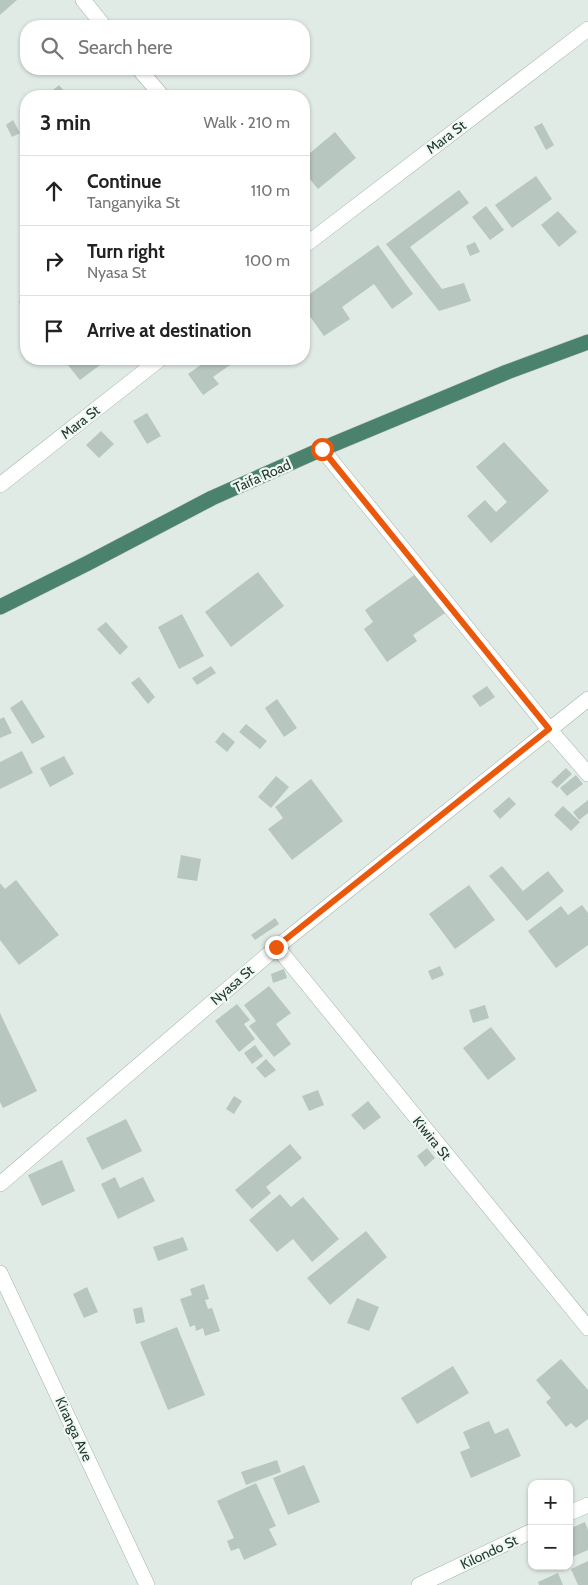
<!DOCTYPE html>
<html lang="en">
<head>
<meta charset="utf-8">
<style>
  body { margin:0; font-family:Cabin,sans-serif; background:#f6f6f6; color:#222 }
  .controls { position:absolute; right:15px; bottom:15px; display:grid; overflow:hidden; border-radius:10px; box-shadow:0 1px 4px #0004 }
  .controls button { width:45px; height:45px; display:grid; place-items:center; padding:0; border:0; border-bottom:1px solid #e0e0e0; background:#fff; color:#222; font:25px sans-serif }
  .stop { position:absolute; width:15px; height:15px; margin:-11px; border:4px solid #ea580c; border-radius:50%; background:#fff }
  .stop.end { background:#ea580c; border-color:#fff; box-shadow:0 1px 5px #0008 }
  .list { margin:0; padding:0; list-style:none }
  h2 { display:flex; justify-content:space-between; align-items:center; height:65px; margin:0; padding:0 20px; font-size:21px }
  h2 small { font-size:16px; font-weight:400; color:#767676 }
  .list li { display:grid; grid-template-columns:32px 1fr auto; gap:15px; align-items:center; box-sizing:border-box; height:70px; padding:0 20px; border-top:1px solid #e0e0e0 }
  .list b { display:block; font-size:19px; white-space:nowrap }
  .list p { margin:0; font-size:16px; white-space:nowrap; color:#767676 }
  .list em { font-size:16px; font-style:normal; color:#767676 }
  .icon { flex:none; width:28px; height:28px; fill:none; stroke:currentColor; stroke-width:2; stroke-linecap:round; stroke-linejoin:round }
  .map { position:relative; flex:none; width:588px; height:1585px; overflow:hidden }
  .search { position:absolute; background:#fff; box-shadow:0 1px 4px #0004; left:20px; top:20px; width:290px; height:55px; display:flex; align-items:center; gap:12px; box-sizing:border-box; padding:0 18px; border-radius:20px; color:#767676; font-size:19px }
  .panel { position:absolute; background:#fff; box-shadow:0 1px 4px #0004; left:20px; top:90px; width:290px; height:275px; border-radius:20px }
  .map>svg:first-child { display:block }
  .building { fill:#b7c6be }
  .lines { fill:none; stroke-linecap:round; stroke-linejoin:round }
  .minor-casing { stroke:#a4b3ab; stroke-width:16 }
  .trunk-casing { stroke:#c1c8c5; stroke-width:16 }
  .minor { stroke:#fff; stroke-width:15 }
  .trunk { stroke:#4b826e; stroke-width:15 }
  .route { stroke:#ea580c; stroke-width:6 }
  .labels { text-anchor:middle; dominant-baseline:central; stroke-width:4.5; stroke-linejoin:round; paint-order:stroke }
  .street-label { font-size:14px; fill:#223b31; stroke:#f1f8f4 }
</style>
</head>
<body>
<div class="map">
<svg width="588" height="1585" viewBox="0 0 588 1585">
  <rect width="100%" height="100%" fill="#e1ebe5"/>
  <g class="building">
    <path d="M0,0H17L0,15Z"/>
    <path d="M59,85L68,96H46Z"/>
    <path d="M13,120L20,133L12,137L6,125Z"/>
    <path d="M542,123L554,145L546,150L534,127Z"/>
    <path d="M335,132L356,158L318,189L304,172V158Z"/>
    <path d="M536,176L552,199L512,228L495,205Z"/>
    <path d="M459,190L469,203L410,247L442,289L464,283L471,301L439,311L386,244Z"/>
    <path d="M486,206L504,230L490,240L472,217Z"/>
    <path d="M558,211L577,232L559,247L541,225Z"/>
    <path d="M475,242L480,252L470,256L466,246Z"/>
    <path d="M378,245L413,294L392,309L374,284L342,307L350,319L324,336L304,308V298Z"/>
    <path d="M26,296V311L19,302Z"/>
    <path d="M63,359H108L80,380Z"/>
    <path d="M209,359H226L230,365L213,377L219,384L203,395L188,374Z"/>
    <path d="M147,413L161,436L147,444L133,421Z"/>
    <path d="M101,431L114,444L99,458L86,445Z"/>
    <path d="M504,442L549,491L491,543L467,516L485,500L496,512L507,502L476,467Z"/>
    <path d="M258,572L284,606L231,647L205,612Z"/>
    <path d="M417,573L445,613L413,635L417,641L387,662L364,629L373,622L365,610Z"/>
    <path d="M182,614L204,656L179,669L158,627Z"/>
    <path d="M106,622L128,647L120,655L97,629Z"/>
    <path d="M211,666L216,673L197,685L192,678Z"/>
    <path d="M139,677L155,697L148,704L131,683Z"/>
    <path d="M487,686L495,697L480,707L472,696Z"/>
    <path d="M277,699L297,728L284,737L265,708Z"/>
    <path d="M22,700L45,737L32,744L10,708Z"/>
    <path d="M4,717L12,733L0,738V719Z"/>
    <path d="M246,724L267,741L260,749L239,732Z"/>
    <path d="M223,732L235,742L227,752L215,742Z"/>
    <path d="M22,751L33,773L0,789V762Z"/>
    <path d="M64,756L74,774L50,787L40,768Z"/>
    <path d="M566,768L572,774L557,788L551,782Z"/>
    <path d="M576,775L583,784L567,796L560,788Z"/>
    <path d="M276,776L289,787L271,808L258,797Z"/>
    <path d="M311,779L343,821L292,860L268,829L283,818L275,807Z"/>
    <path d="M509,797L516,804L500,819L493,811Z"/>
    <path d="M588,800V813L579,820L573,812Z"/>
    <path d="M563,806L580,822L571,831L554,815Z"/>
    <path d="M181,855L201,859L197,881L177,878Z"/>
    <path d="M502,866L523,891L548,871L564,891L527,921L489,876Z"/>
    <path d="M16,880L59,935L19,965L0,940V883L5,889Z"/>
    <path d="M469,885L495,920L455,949L429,914Z"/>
    <path d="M582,905L588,913V945L556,968L528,931L561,906L568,915Z"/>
    <path d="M275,918L279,924L255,940L251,935Z"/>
    <path d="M440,966L444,975L432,980L428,971Z"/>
    <path d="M284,969L287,978L273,983L271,974Z"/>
    <path d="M269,986L291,1013L276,1024L291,1044L274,1057L249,1026L256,1021L244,1005Z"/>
    <path d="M237,1004L250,1020L244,1024L255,1039L239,1052L215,1021Z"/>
    <path d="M485,1005L489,1018L473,1023L469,1010Z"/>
    <path d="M0,1013L37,1091L3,1108L0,1102Z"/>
    <path d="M491,1027L516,1059L488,1080L463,1048Z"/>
    <path d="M255,1045L263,1056L252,1064L244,1053Z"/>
    <path d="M266,1059L276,1070L265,1078L256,1068Z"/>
    <path d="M318,1090L324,1105L309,1111L302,1096Z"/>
    <path d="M234,1096L242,1101L234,1114L226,1109Z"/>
    <path d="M368,1101L381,1117L364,1130L351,1115Z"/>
    <path d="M126,1119L142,1151L102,1170L86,1138Z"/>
    <path d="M290,1144L302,1158L266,1187L271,1193L252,1209L235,1190Z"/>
    <path d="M427,1148L435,1158L425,1167L417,1156Z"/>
    <path d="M62,1160L75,1191L42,1206L28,1175Z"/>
    <path d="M115,1177L120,1188L143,1177L155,1201L118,1219L101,1184Z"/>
    <path d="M280,1194L291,1207L303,1197L339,1239L312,1262L293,1239L277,1252L249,1220Z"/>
    <path d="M366,1231L387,1257L330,1305L307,1278Z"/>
    <path d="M183,1237L188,1250L158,1261L153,1247Z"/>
    <path d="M204,1284L209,1299L205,1300L208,1309L212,1308L220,1331L205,1336L203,1328L196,1331L195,1325L190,1327L180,1299L192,1295L190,1289Z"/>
    <path d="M87,1287L98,1312L84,1318L73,1294Z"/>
    <path d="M357,1298L379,1307L369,1331L347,1323Z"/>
    <path d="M142,1307L145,1322L136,1324L133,1309Z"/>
    <path d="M177,1327L205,1395L168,1410L140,1342Z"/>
    <path d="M561,1359L588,1390V1419L576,1428L571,1423L566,1427L546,1402L551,1398L536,1380Z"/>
    <path d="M453,1366L469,1393L417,1424L401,1398Z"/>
    <path d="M489,1421L495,1434L508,1428L521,1456L471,1478L460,1452L470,1448L463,1432Z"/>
    <path d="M277,1460L281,1472L246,1485L241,1472Z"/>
    <path d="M304,1465L320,1502L288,1515L273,1478Z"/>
    <path d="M256,1483L276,1526L269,1529L277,1545L244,1560L239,1548L231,1551L227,1541L234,1538L217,1501Z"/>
    <path d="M585,1522L588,1530V1550L572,1557L569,1550V1529Z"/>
    <path d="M588,1561V1585H578L571,1569Z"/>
    <path d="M558,1573L563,1585H539L538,1582Z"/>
  </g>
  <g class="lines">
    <defs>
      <g id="minor">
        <path d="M83,0L104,26"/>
        <path d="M139,69L162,96"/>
        <path d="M304,246L588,29"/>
        <path d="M322,449L549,729L588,774"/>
        <path d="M0,485L160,359"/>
        <path d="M277,947L588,1328"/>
        <path d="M0,1184L277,947L588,699"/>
        <path d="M0,1273L147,1585"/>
        <path d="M569,1513L588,1505"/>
        <path d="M419,1585L532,1531"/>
      </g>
      <path id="trunk" d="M0,607L88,563L212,498L322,449L507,372L588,342"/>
    </defs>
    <use href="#minor" class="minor-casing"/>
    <use href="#trunk" class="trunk-casing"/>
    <use href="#minor" class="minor"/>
    <use href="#trunk" class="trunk"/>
  </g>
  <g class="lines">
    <path class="route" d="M276,947L549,729L322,449"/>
  </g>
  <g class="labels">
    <g class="street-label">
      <text transform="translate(446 137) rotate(-37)">Mara St</text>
      <text transform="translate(80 422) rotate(-38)">Mara St</text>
      <text transform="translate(262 476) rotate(-24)">Taifa Road</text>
      <text transform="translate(232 985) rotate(-41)">Nyasa St</text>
      <text transform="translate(432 1138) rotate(51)">Kiwira St</text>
      <text transform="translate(74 1429) rotate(65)">Kiranga Ave</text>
      <text transform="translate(489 1552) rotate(-25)">Kilondo St</text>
    </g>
  </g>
</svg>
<div class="controls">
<button>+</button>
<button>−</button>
</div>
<div class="stop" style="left:322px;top:449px"></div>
<div class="stop end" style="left:276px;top:947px"></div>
<div class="search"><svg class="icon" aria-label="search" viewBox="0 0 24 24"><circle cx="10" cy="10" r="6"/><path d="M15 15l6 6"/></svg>Search here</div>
<section class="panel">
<h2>3 min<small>Walk · 210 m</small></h2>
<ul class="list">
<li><svg class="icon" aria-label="ahead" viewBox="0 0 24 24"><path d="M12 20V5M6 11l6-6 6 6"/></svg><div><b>Continue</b><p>Tanganyika St</p></div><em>110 m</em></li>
<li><svg class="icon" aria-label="right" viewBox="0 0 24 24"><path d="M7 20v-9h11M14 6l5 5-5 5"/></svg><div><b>Turn right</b><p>Nyasa St</p></div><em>100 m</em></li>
<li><svg class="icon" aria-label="arrive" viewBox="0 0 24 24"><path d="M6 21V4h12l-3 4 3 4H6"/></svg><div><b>Arrive at destination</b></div></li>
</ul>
</section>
</div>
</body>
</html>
